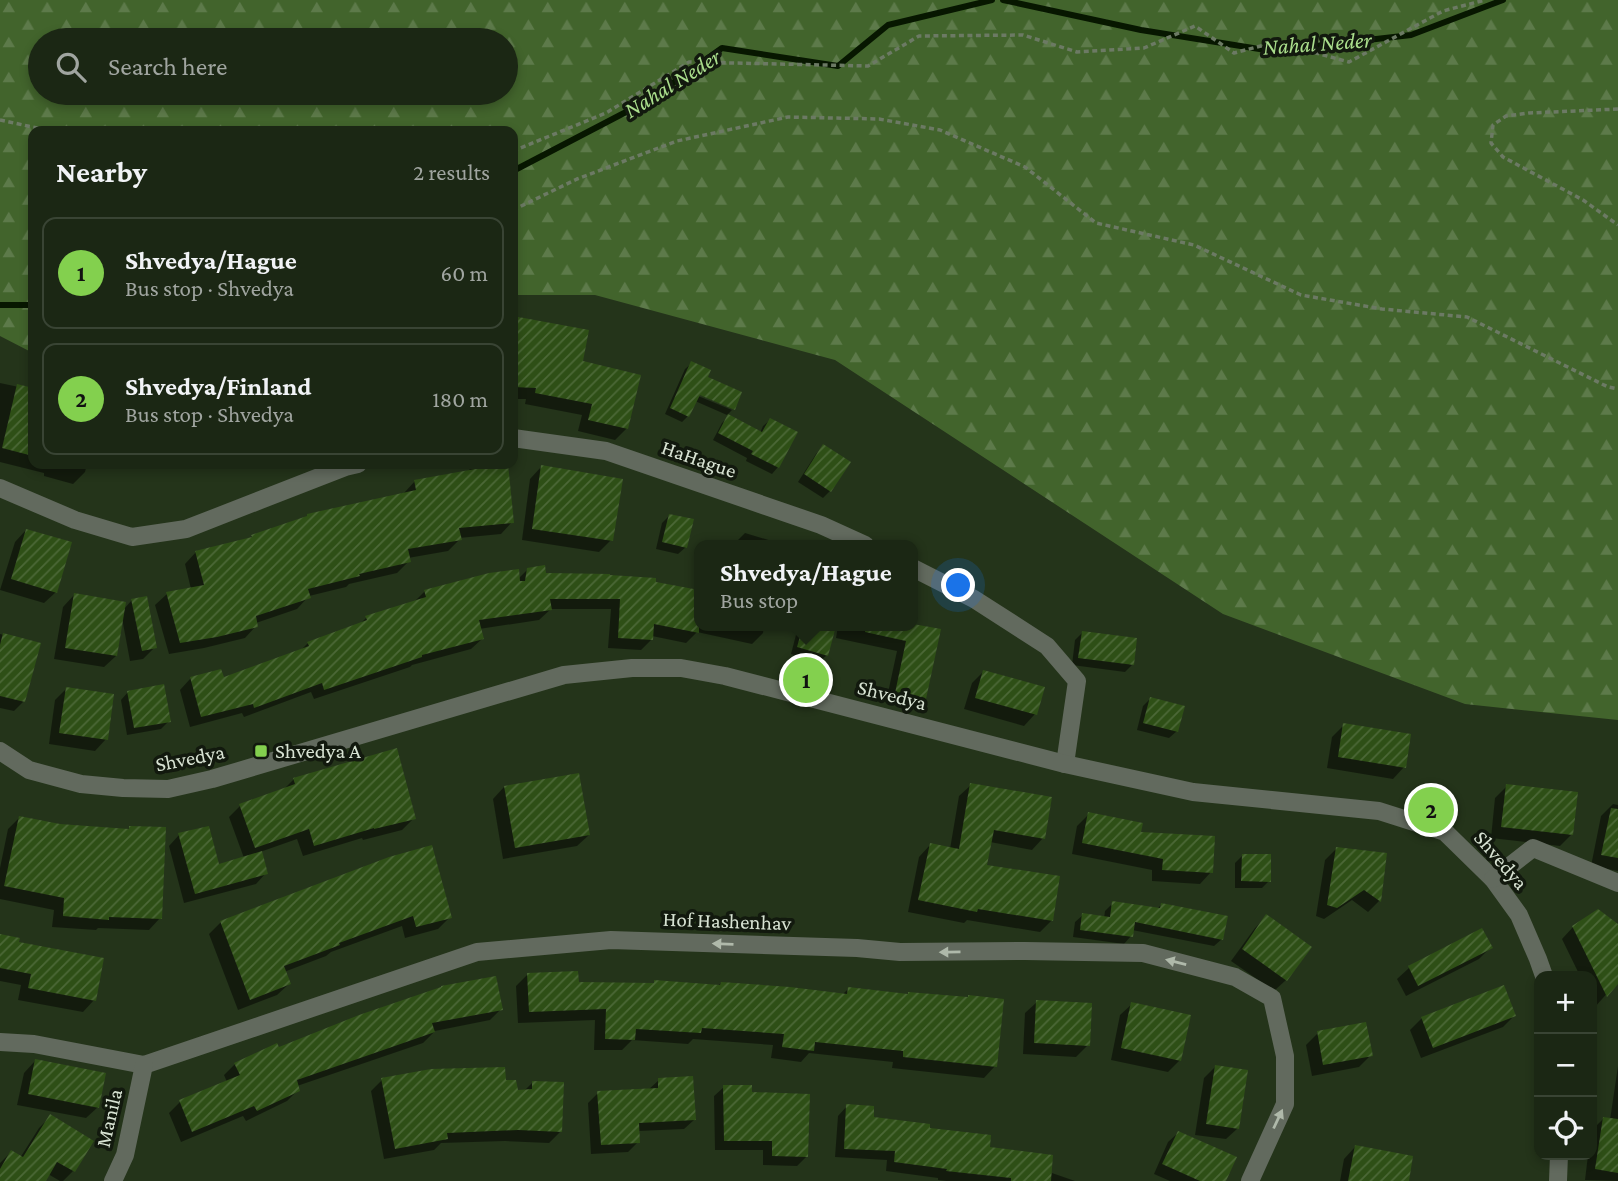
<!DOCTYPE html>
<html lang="en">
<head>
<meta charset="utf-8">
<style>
  body { margin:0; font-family:"Crimson Pro",serif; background:#283322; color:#f1f3f6 }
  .controls { position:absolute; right:21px; bottom:21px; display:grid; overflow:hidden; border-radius:14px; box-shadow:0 4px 10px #0003 }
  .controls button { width:63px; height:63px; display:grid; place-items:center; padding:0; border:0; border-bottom:2px solid #394434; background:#1b2714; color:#f1f3f6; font:35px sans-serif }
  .you { position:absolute; left:959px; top:586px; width:24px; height:24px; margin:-18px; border:5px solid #fff; border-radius:50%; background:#1a73e8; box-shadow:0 0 0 10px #1a73e833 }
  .badge { display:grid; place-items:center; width:46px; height:46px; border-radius:50%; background:#83d04e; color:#111; font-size:23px; font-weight:700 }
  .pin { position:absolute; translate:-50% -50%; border:4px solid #fff; box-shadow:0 2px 7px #0006 }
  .popup { position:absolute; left:694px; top:540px; width:224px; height:91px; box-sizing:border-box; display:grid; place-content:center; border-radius:14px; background:#1b2714; filter:drop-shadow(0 2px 5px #0005); font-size:23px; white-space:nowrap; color:#a0a5a0 }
  .popup b { font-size:26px; color:#f1f3f6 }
  .popup::after { content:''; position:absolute; left:50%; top:100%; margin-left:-14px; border:14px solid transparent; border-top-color:#1b2714 }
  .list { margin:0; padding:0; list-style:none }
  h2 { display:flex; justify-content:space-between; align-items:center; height:91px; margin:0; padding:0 28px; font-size:30px }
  h2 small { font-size:23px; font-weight:400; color:#a0a5a0 }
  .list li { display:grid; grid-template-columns:46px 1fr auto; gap:21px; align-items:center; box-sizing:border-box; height:112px; margin:0 14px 14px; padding:0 14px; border:2px solid #394434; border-radius:14px }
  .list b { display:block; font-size:26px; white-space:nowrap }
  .list p { margin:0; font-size:23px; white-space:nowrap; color:#a0a5a0 }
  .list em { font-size:23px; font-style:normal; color:#a0a5a0 }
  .icon { flex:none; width:38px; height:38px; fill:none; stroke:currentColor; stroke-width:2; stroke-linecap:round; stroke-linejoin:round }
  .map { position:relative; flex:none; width:1618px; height:1181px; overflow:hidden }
  .search { position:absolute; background:#1b2714; box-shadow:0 4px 10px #0003; left:28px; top:28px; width:490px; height:77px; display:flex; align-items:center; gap:18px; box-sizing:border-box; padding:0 24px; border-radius:38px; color:#a0a5a0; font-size:26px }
  .panel { position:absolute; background:#1b2714; box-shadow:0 4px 10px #0003; left:28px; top:126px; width:490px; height:343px; border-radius:14px }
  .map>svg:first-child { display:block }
  .forest { fill:url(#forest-firs); fill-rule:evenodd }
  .shadow { fill:#0007 }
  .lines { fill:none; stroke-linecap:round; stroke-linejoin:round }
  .stream { stroke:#071700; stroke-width:6 }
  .building { fill:url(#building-hatch) }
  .path { stroke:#6c7a64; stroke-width:3.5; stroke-dasharray:5 3.5; stroke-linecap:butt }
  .minor { stroke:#626a5e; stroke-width:18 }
  .tertiary { stroke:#626a5e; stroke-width:18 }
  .oneway { fill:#afb9aa }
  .poi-dot { fill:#83d04e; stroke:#12190e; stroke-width:2.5 }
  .labels { text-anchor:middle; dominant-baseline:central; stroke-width:7; stroke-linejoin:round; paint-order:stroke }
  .street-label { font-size:21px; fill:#d8e3d3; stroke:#12190e }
  .poi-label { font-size:21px; fill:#d8e3d3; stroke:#12190e; text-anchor:start }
  .water-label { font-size:23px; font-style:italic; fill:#aade8c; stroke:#12190e }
</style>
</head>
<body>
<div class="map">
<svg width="1618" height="1181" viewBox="0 0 1618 1181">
  <defs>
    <pattern id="forest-firs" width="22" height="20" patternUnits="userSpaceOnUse" patternTransform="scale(1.75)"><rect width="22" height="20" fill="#42642c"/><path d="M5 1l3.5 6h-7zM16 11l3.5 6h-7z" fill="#5d7a4a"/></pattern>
    <pattern id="building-hatch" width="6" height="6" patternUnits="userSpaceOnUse" patternTransform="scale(1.75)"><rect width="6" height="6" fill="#2e4f16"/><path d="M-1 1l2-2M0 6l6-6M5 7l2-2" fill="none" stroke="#4c6837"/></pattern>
  </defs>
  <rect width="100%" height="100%" fill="#24341a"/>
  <path class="forest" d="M0,0H1618V720L1465,704L1223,614L835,360L595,295H513V131H33V353L0,336ZM40,40H506V93H40Z"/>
  <g class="shadow">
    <path d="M513,317L522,318L581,363L627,428L615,440L578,431L582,415L525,404L526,399H513Z"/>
    <path d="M692,363L705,378L740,393L733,409V407L692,390L691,393L732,410L727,415L695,401L688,416L682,422L665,414L685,369Z"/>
    <path d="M0,383L33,390V464H87L85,472L73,484L44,476V473L0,462Z"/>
    <path d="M729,416L760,433L763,426L770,420L778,467L772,474L746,461L747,458L713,440L722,423Z"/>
    <path d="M824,447L830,491L823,498L798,482L816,454Z"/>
    <path d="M475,464H506L512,522L501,534L459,538L460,539L448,551L408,558L409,561L397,573L349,584L346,587L309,596L297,609L256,623V626L245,638L204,648L169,654L155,605L167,594L191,589L185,564L196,552L250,539L252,536L404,493L415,481L466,473Z"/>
    <path d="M541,467L611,540L599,552L522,540L530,479Z"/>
    <path d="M669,516L686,547L678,554L656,549L662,523Z"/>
    <path d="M26,530L56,592L44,603L0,590L15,542Z"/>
    <path d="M745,533L785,545H736L737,541Z"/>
    <path d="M528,569L545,575L654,584L699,592V626H764L763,633L752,644L697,632L686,643L652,636L651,640L641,650L608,648L611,609H551L539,620L479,629L482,639L471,649L412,665L410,667L314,699L311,692L244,717L242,713L190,727L180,690L190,679L220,671L222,680L300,651L308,643L359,625L366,618L414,602L425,591L518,579Z"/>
    <path d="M74,595L123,610L132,600L155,647L143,659L130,661L122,618L116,656L104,667L54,659L63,607Z"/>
    <path d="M913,625L939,630L924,698L914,708L886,702L897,651L836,638L838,626Z"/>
    <path d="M802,626H814L833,631L827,655L819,662L791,654L797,631Z"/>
    <path d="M1083,632L1132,665L1125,672L1072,665L1075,640Z"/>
    <path d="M0,634L39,644L24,701L14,711L0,708Z"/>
    <path d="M983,672L1035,714L1024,726L964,709L972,683Z"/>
    <path d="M66,689L106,739L95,751L49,744L55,700Z"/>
    <path d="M128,692L169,721L161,729L127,735L121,700Z"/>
    <path d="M1150,699L1177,731L1169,738L1137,730L1143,706Z"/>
    <path d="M1344,725L1404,767L1393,779L1327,768L1332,737Z"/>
    <path d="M294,779L414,818L402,830L363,840L362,838L303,856L297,839L260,852L266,873L256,884L184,903L169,846L179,835L218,866L244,858L229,817L240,806L282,791Z"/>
    <path d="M971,785L1043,838L1032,850L990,842L985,866L1052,920L1040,932L967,920L964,923L908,912L919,857L930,845L950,849L959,796Z"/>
    <path d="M1507,786L1572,834L1560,846L1491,838L1495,798Z"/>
    <path d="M504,787L589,835L577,846L503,859L493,799Z"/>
    <path d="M1613,804L1618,805V871L1591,866L1601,816Z"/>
    <path d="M1089,814L1139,833L1211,872L1200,884L1152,881V870L1072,854L1077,826Z"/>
    <path d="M19,818L60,826L127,831L130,828L160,918L149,930L98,928L96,930L52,927L54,910L0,899V868L8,829Z"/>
    <path d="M430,847L450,917L438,929L405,938L402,926L331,952L326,956L284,972L289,984L277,995L238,1010L209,934L221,922Z"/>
    <path d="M1337,848L1385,855L1379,901L1368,912L1352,900L1324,919L1316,916L1325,860Z"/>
    <path d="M1243,855L1269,881L1262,888H1235V863Z"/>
    <path d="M1113,903L1157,909L1161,905L1222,939L1214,946L1132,930L1131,936L1124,944L1073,937L1075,922L1083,915L1104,918L1105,911Z"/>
    <path d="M1266,917L1286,980L1274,991L1231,961L1255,928Z"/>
    <path d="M1618,926V981L1595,1007L1592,999V976H1580L1562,939L1573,927Z"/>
    <path d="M1482,931L1490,948L1479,959L1406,996L1397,979L1409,968Z"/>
    <path d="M0,936L17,943L94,1000L83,1012L18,1000L21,985L0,981Z"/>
    <path d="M528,974L577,983L652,985L655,982L718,986L721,983L842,995L848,989L995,1066L984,1078L892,1068L893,1062L809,1053L801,1062L771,1058L773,1045L693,1039L688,1044L632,1040L622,1050H594L595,1020L518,1023L516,986Z"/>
    <path d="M1037,1002L1088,1045L1076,1057L1023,1054L1025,1013Z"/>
    <path d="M1132,1004L1180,1060L1168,1072L1111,1060L1120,1015Z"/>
    <path d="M501,1009L490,1020L435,1031L423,1043L297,1086L298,1090L287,1101L246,1121L243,1116L181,1142L169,1113L180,1102L227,1082L224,1075L235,1064L279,1049Z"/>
    <path d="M1514,1016L1503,1027L1421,1058L1410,1030L1422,1018Z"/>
    <path d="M1318,1033L1371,1055L1359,1067L1312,1076L1306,1045Z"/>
    <path d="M35,1061L98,1107L86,1118L17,1105L24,1073Z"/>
    <path d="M1618,1066V1181L1585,1180L1588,1155H1592V1130L1603,1119L1610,1120Z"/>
    <path d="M1215,1067L1238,1128L1226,1139L1195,1135L1204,1078Z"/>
    <path d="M382,1080L504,1082L517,1092L524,1091L532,1083L560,1132L549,1143L505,1141L441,1143L434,1150L384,1159L371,1091Z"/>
    <path d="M659,1080L694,1120L684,1129L638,1131V1142L628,1152L591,1154L588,1103L598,1093L648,1090Z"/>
    <path d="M724,1087L750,1094L807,1156L797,1166L763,1165V1150H715L714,1096Z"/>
    <path d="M847,1106L872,1118L928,1130L1075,1181H946L938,1180V1178L886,1171L887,1160L835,1157L838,1116Z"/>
    <path d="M50,1117L73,1171L63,1181H60L48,1174L44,1181H0V1163L11,1152L20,1158L39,1128Z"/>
    <path d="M1178,1133L1224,1181H1170L1154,1174L1168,1142Z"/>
    <path d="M1355,1147L1407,1181H1340L1344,1159Z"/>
  </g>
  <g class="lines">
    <g class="stream">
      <path d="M1003,0L1141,30L1272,51L1411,35L1503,0"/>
      <path d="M513,171L649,100L722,48L838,66L888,25L992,0"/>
      <path d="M0,305H33"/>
    </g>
  </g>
  <g class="building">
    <path d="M513,316L589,330L583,361L641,375L628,429L588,420L592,404L535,393L536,388L513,387Z"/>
    <path d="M691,361L711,370L708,377L742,392L735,410L700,395L689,417L670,408Z"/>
    <path d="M17,384L33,388V456L2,448Z"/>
    <path d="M728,414L762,432L770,418L798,432L779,468L751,454L753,451L718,433Z"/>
    <path d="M823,444L851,462L831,492L804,474Z"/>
    <path d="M475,464H508L514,523L459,528L462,540L408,549L411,562L359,574L360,576L308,589L311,598L256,616L258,627L217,637L180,643L166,592L204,585L195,551L252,537L251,535L307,516V514L416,490L414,480L475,469Z"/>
    <path d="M541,465L623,479L613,541L532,529Z"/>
    <path d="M669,514L694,519L687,548L662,542Z"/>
    <path d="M26,529L72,542L57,593L11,579Z"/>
    <path d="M545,565L546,573L610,574V575L656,578V582L699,590V633L654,624L653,640L618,638L620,599H550L552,610L479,620L484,639L422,655V657L324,690L322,683L254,708L253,704L201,717L190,677L221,669L224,677L309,646L307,642L367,620L365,616L426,597L424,590L489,573L519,569L520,581H525L527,568Z"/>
    <path d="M74,593L126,602L117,656L65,648Z"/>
    <path d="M147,596L157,648L142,651L131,599Z"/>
    <path d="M913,624L941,629L926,699L895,693L906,641L865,632L866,626H913Z"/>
    <path d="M803,626H820L835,630L828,656L797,647Z"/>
    <path d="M1082,631L1137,638L1134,665L1078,658Z"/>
    <path d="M3,633L41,643L25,702L0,696V645Z"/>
    <path d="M983,670L1045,687L1037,715L975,698Z"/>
    <path d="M164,684L171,722L134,728L127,691Z"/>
    <path d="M66,687L114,694L108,740L59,733Z"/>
    <path d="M1150,697L1185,706L1178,732L1143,723Z"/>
    <path d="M1343,723L1411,734L1406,768L1338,757Z"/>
    <path d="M397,748L416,819L374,829V828L314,846L309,829L255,848L239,804L295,784L293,778Z"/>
    <path d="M579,773L590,835L515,848L504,786Z"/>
    <path d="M970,783L1052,797L1045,839L994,830L987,865L1060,876L1053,921L978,909L977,912L918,900L930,843L959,849Z"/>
    <path d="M1506,784L1578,792L1573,835L1501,827Z"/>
    <path d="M1611,808L1618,809V858L1601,855Z"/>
    <path d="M1088,812L1143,823L1141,832L1215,836L1213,873L1162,870L1163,859L1082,843Z"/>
    <path d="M19,816L60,824L129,829V826L166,827L162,919L109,917V920L63,916L64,898L4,886Z"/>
    <path d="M209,826L219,864L262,851L268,874L195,894L178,833Z"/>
    <path d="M432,845L452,918L416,927L413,916L339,943L340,945L284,966L291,984L250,1000L220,921L389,857Z"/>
    <path d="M1336,847L1387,853L1381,902L1364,890L1337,908L1327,905Z"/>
    <path d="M1242,854H1271V882L1241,881Z"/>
    <path d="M1112,901L1160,908L1161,903L1228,916L1223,940L1135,922L1133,937L1080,930L1082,913L1110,917Z"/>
    <path d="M1598,909L1618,924V984L1607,997L1572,926Z"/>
    <path d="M1266,914L1312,947L1287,981L1242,949Z"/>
    <path d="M1482,928L1493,948L1418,986L1408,966Z"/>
    <path d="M0,934L20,938L19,942L104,958L96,1001L28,988L31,974L0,968Z"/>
    <path d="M578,971L579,982L654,983V980L720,985L721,982L790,987L847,994L848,987L908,994V992L968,997V995L1004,999L997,1067L903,1057V1051L815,1042L814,1051L782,1047L784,1034L702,1028L701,1033L636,1029L635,1040L605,1039L606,1009L529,1012L527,973Z"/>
    <path d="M496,976L503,1010L432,1023L435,1032L297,1080L300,1091L257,1111L254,1106L192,1132L179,1100L240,1075L234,1063L277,1043L279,1047L359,1015L441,987V986Z"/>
    <path d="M1504,985L1516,1016L1433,1048L1421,1017Z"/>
    <path d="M1036,1000L1092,1003L1090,1046L1034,1043Z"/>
    <path d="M1131,1002L1191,1015L1181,1061L1121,1048Z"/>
    <path d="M1366,1022L1373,1056L1323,1065L1317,1031Z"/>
    <path d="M35,1059L106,1073L99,1108L28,1094Z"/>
    <path d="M1215,1065L1248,1070L1239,1129L1206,1124Z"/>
    <path d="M505,1067L506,1080H516L518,1090L532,1089V1081L564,1082L562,1132L518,1130L447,1133L448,1139L395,1149L381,1078L431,1069Z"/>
    <path d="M693,1076L696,1120L639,1123L640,1143L601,1145L597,1091L658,1088V1078Z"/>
    <path d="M723,1085H752V1092L810,1094L808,1157L772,1156V1141H724Z"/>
    <path d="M846,1104L874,1106V1117L930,1124V1128L991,1135L990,1147L1053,1155L1051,1181H1011V1178L946,1171L947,1169L894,1162L895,1151L844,1149Z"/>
    <path d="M50,1114L94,1141L75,1172L57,1162L46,1181H0V1169L11,1150L23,1157Z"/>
    <path d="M1603,1117L1618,1119V1173L1595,1169Z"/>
    <path d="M1178,1131L1237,1157L1226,1181H1200L1162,1164Z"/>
    <path d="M1355,1145L1413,1156L1409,1181H1348Z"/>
  </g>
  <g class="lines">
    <g class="path">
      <path d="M1618,109L1529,113L1506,116L1493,125L1491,143L1503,157L1583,200L1618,225"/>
      <path d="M0,120L51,131"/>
      <path d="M513,151L606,113L689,62L868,66L919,36L1023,35L1077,52L1144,48L1195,26L1234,53L1276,42L1349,62L1443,11L1485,0"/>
      <path d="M513,210L577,179L677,141L788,117L879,119L940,130L1025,167L1096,223L1194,245L1301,295L1382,309L1467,317L1608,387L1618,389"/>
    </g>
    <g class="minor">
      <path d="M513,438L606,451L821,525L865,545"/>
      <path d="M0,488L75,520L132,537L186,529L345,467L358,464"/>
      <path d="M913,568L974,599L1047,646L1077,681L1065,764"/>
      <path d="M0,1042L34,1044L144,1065L477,952L611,940L857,948L900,952L1025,951L1143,953L1235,977L1272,998L1285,1056V1104L1250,1181"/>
      <path d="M113,1181L125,1155L144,1065"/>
    </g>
    <g class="tertiary">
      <path d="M0,751L29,770L81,784L123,788L168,789L212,779L564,675L632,668H681L725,676L1065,764L1193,792L1379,811L1445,832L1493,879L1519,915L1538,959L1544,976"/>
      <path d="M1493,879L1533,848L1618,883"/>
      <path d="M1558,1181L1559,1155"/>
    </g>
  </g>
  <defs><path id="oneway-solid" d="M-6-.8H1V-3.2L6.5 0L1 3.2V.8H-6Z" transform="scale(1.75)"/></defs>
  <g class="oneway">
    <use href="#oneway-solid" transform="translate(723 944) rotate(-178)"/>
    <use href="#oneway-solid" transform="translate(950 952) rotate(179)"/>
    <use href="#oneway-solid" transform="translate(1176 962) rotate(-166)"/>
    <use href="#oneway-solid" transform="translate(1278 1119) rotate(-65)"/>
  </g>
  <rect class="poi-dot" x="254" y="744" width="14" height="14" rx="3.5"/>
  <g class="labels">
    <g class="street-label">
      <text transform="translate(699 459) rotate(19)">HaHague</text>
      <text transform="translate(892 695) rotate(14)">Shvedya</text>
      <text transform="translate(190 758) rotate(-11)">Shvedya</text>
      <text transform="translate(1501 860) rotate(49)">Shvedya</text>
      <text transform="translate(727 921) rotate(2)">Hof Hashenhav</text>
      <text transform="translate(109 1118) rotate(-77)">Manila</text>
    </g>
    <g class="poi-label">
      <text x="275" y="751">Shvedya A</text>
    </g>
    <g class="water-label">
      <text transform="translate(1317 43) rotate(-4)">Nahal Neder</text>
      <text transform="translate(672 83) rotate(-32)">Nahal Neder</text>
    </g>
  </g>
</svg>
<div class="controls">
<button>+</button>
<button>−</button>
<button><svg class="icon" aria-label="locate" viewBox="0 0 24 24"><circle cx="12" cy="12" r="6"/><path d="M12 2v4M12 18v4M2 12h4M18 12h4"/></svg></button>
</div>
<div class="you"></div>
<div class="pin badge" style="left:806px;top:680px">1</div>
<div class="popup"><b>Shvedya/Hague</b>Bus stop</div>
<div class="pin badge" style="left:1431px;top:810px">2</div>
<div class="search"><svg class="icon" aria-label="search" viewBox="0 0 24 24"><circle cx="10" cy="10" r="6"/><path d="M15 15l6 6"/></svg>Search here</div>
<section class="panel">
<h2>Nearby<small>2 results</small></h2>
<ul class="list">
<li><span class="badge">1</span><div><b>Shvedya/Hague</b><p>Bus stop · Shvedya</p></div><em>60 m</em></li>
<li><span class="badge">2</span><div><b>Shvedya/Finland</b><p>Bus stop · Shvedya</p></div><em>180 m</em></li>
</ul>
</section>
</div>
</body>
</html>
